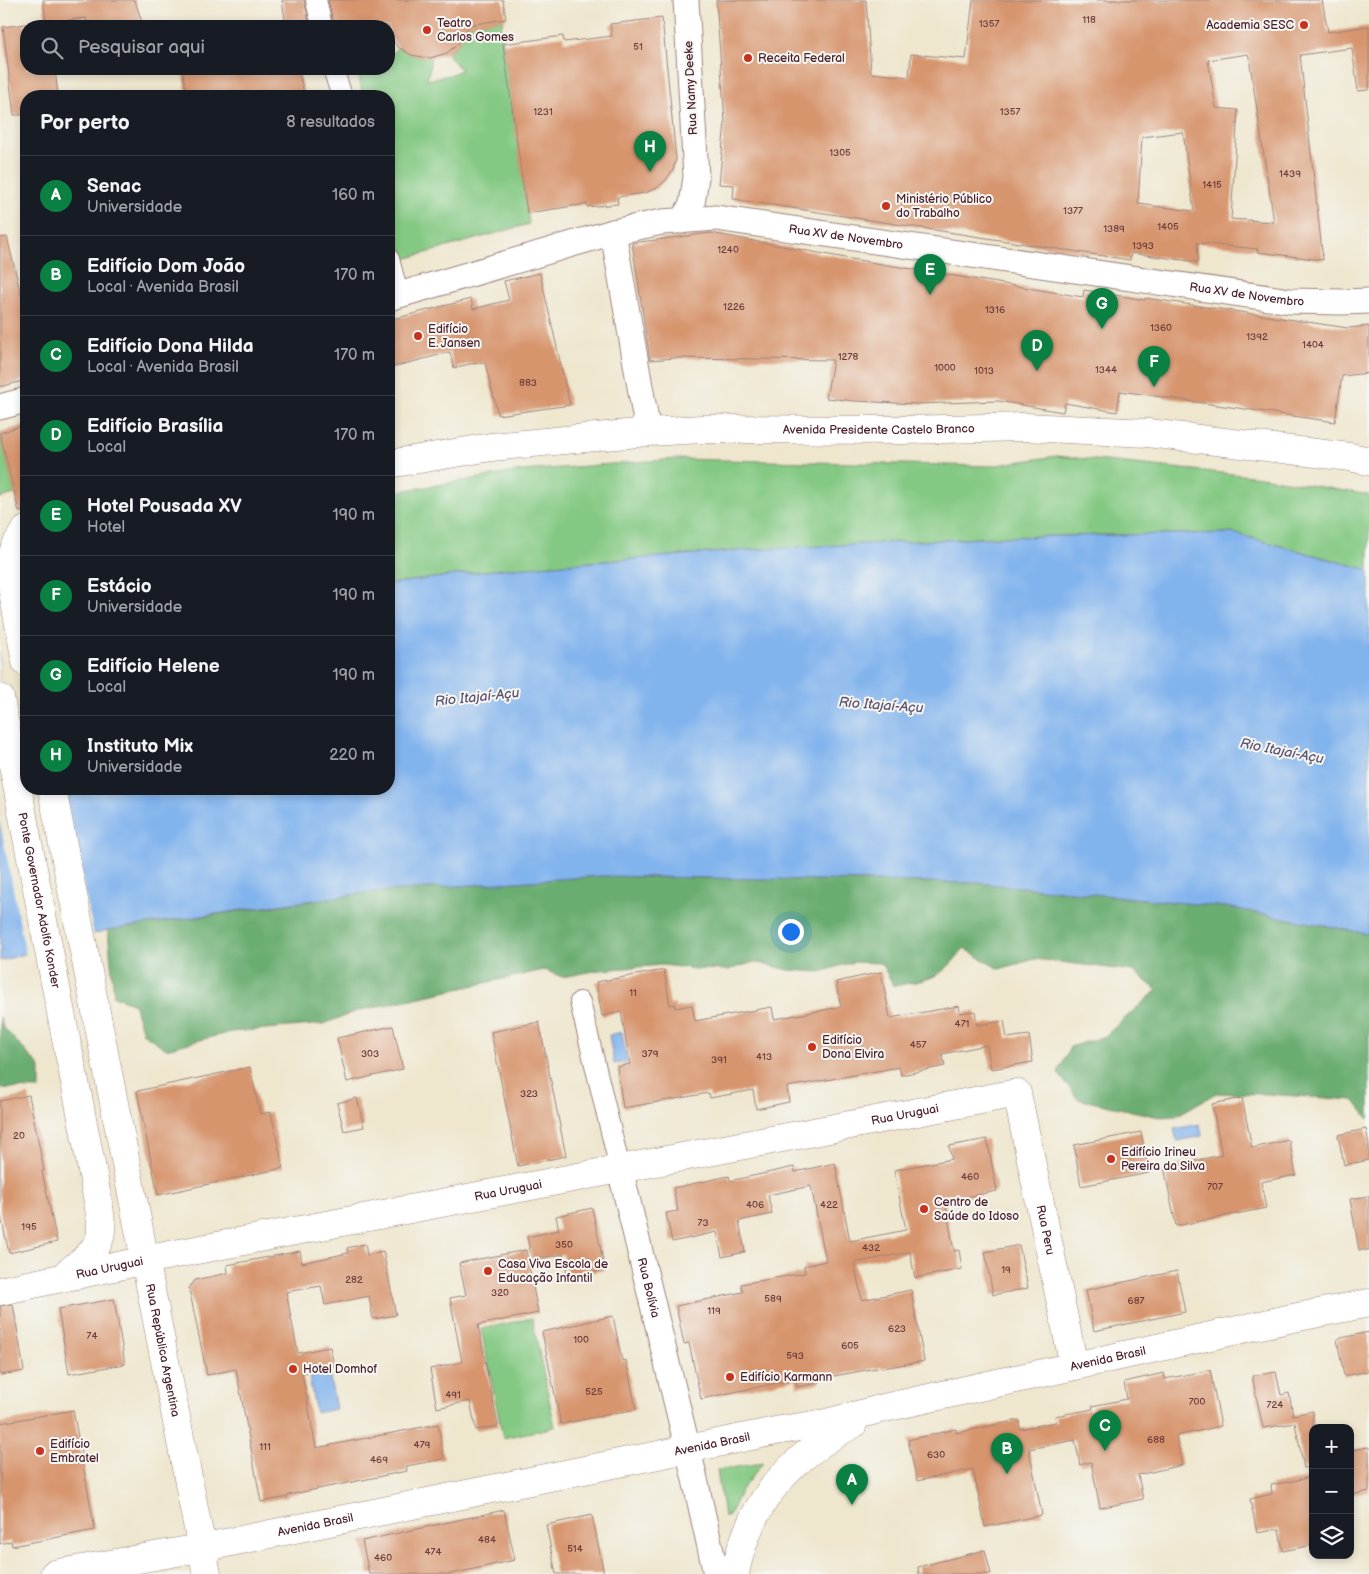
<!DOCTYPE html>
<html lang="pt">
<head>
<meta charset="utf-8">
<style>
  body { margin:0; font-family:"Balsamiq Sans",sans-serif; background:#20242c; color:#f1f3f6 }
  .controls { position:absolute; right:15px; bottom:15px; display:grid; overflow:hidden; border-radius:10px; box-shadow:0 2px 8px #0003 }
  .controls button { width:45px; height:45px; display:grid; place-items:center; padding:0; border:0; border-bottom:1px solid #363941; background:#171b24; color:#f1f3f6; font:25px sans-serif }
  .you { position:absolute; left:790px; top:931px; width:18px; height:18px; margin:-12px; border:4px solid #fff; border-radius:50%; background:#1a73e8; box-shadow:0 0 0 8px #1a73e833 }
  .badge { display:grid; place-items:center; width:32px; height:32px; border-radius:50%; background:#0b8043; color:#fff; font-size:16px; font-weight:700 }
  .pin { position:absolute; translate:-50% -41px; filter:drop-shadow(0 1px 2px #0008) }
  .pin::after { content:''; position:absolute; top:26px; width:18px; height:15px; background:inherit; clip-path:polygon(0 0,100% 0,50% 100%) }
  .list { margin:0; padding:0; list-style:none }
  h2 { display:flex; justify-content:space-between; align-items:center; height:65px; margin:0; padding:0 20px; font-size:21px }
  h2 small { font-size:16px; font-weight:400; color:#9ea1a6 }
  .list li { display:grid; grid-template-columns:32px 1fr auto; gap:15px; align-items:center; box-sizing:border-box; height:80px; padding:0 20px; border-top:1px solid #363941 }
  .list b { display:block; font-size:19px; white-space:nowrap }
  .list p { margin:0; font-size:16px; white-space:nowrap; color:#9ea1a6 }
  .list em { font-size:16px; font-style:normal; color:#9ea1a6 }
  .icon { flex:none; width:28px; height:28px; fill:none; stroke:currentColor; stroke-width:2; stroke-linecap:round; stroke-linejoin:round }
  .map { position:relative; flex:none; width:1369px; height:1574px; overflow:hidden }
  .search { position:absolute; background:#171b24; box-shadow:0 2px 8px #0003; left:20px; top:20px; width:375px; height:55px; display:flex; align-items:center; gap:12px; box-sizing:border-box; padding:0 18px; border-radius:20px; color:#9ea1a6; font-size:19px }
  .panel { position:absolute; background:#171b24; box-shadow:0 2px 8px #0003; left:20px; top:90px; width:375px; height:705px; border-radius:20px }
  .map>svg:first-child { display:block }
  .green { fill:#84c983; stroke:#677457 }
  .forest { fill:#6bad71; stroke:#5a664e }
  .water { fill:#81b3ed; stroke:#66698c }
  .pier { fill:#eee6cd }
  .building { fill:#d7956e; fill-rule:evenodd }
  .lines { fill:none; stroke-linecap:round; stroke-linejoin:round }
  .minor-casing { stroke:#9c827c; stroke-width:22 }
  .tertiary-casing { stroke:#9c827c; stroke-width:27 }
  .primary-casing { stroke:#9c827c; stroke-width:29 }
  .minor { stroke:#fff; stroke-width:20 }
  .tertiary { stroke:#fff; stroke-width:25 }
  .primary { stroke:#fff; stroke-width:28 }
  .poi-dot { fill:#c8321e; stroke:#f6f6f2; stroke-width:2 }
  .labels { text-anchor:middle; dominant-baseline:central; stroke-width:4; stroke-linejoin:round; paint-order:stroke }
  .number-label { font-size:10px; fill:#6d3c3c }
  .poi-label { font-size:12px; fill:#4a1f2b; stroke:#f6f6f2; text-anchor:start }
  .street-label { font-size:12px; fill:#4a1f2b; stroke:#f6f6f2 }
  .water-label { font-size:14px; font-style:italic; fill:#5d536f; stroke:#f6f6f2 }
</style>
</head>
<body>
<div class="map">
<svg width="1369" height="1574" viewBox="0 0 1369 1574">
  <rect width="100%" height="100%" fill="#f6f6f2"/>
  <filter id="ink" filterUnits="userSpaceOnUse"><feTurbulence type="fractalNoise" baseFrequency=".02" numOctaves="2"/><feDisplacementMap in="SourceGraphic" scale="10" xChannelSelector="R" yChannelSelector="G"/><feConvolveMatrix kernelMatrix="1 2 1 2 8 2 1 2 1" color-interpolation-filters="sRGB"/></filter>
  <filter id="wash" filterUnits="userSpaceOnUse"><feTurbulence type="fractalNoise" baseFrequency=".0096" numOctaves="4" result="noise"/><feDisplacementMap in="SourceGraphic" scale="20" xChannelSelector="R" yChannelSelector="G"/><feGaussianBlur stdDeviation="1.12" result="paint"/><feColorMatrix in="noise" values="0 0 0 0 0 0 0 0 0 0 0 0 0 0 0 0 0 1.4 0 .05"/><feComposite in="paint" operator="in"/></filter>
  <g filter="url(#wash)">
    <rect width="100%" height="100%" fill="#eee6cd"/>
    <g class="green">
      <path d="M503,19L501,28L529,224L401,260L389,208V96H363L357,69H389V57L398,47L411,55L430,58V68L427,80L450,75L461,70L447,53L458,44L467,25Z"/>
      <path d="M5,431L1,435L2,441L14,491L19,493L0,498V433Z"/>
      <path d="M1057,456L1262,477L1369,495V570L1233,533L1002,537L762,549L501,569L389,584V493L522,471L677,459L989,466Z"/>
      <path d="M532,1318L555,1427L503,1438L481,1329Z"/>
      <path d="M763,1463L741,1490L728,1517L724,1516L717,1470Z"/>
    </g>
    <g class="forest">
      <path d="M601,876L979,883L1226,907L1369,934V1119L1354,1100L1266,1094L1216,1093L1176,1116L1159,1117L1078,1099L1058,1073L1070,1047L1105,1036L1157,990L1133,971L1035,959L999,969L964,948C940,980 931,979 894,986L881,963L853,962L820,972L789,970L754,962L728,970L696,969L663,965L600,970L562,977L544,970L357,1011L324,1024L231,1032L166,1049L143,1033L134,1004L114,996L108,930L372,892Z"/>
      <path d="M0,1016L3,1027L40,1067V1089L0,1088Z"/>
    </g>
    <g class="water">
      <path d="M1233,533L1369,570V934L1226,907L979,883L601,876L372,892L249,909L108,930L0,961V652L26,789H389V584L501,569L762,549L1002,537Z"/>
      <path d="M622,1032L627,1062L614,1064L609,1035Z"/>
      <path d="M1200,1124L1202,1136L1177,1141L1174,1129Z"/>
      <path d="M329,1373L336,1409L316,1413L309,1377Z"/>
    </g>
    <path class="pier" d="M26,642V789H64L94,936L26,956L0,822V649Z"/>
    <g id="blocks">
      <g class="building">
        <path d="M43,0H135L143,26H88L86,18L46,23Z"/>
        <path d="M282,0H304L310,26H286Z"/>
        <path d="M328,0H503L506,19L469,25L458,44L447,53L430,58L411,55L398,47L389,36V26H334Z"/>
        <path d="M716,0H866L871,73L909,77L911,54L966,59L973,0H1322L1328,32L1369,26V90L1358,91L1352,48L1300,55L1323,260L1257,252L1258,249L1197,243L1198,262L1131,253L1130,260L733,199L734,185L719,184L725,122ZM1248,54L1249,57L1274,222L1231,219L1238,110L1216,108L1208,60ZM1183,132L1194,211L1138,204L1142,137Z"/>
        <path d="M662,18L676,159L673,170L666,180L657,188L645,193L617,197L618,204L587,207V204L527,213L503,44L563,36L564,42L612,36L610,24Z"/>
        <path d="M26,24V69H55L58,96H26V115H14L3,27Z"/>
        <path d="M182,69H298L305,96H187Z"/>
        <path d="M711,233L851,259L1083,297L1084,290L1145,300V298L1348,328L1369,326V373L1342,376L1335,422L1120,391L1117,412L1065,403L1063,412L998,401L916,404L855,401L826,398L833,360L675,358L650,360L632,243Z"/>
        <path d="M7,237L26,315V378L19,382L0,387V238Z"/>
        <path d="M540,273L570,405L498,415L485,363L469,364L454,368L450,352L389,368V320L471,299L473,309L509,300L504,281Z"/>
        <path d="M26,424V511L19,512L0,433Z"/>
        <path d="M664,970L670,1005L675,1004V1008L692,1005L695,1021L772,1007L774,1019L841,1007L836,982L881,972L890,1018L959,1006L960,1013L975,1011L977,1025L1004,1021L1007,1038L1029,1035L1033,1062L991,1069L987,1045L942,1054L945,1066L901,1075L899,1067L787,1087L789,1102L756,1109L753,1090L710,1098L709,1093L623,1108L617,1067L630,1064L621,1012L602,1016L596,982Z"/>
        <path d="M539,1022L566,1156L518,1166L491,1032Z"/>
        <path d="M393,1026L403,1069L347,1082L337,1038Z"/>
        <path d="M250,1067L260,1114L271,1112L283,1168L158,1195L137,1091Z"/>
        <path d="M29,1095L44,1171H42L57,1242L9,1253L0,1212V1101Z"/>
        <path d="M357,1098L364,1127L344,1131L337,1103Z"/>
        <path d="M1242,1098L1252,1148L1289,1140L1296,1175L1261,1182L1266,1208L1176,1226L1164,1167L1222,1155L1212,1104Z"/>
        <path d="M1366,1129L1369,1144V1160L1344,1165L1338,1135Z"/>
        <path d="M1141,1132L1149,1173L1081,1186L1074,1145Z"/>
        <path d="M987,1139L997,1191L945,1201L954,1251L959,1250L962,1269L915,1278L910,1252L854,1263L862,1300L911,1290L924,1361L882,1368V1367L818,1379L819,1383L797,1387L796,1379L701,1399L689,1343L684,1344L676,1306L743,1292L741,1284L805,1273L804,1266L826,1261L811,1186L768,1195L772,1214L739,1221L745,1252L722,1257L717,1232L672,1242L666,1213L678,1211L673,1188L729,1176L730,1181L794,1167L795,1172L835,1163L850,1241L906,1230L894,1170L952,1159L949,1146Z"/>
        <path d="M1369,1196V1250H1359L1350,1199Z"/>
        <path d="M592,1208L605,1270L568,1277L563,1254L532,1260L527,1237L559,1230L556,1216Z"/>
        <path d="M365,1244L367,1255L383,1251L396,1315L373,1319L369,1296L325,1305L321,1286L286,1292L298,1353L330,1347L334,1366L302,1373L316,1448L438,1424L444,1459L406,1466L407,1471L288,1495V1497L261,1502L236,1369L207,1375L189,1288L195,1280L228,1273L227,1265L300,1251L302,1263L348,1253L347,1248Z"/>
        <path d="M1019,1245L1028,1288L993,1295L985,1252Z"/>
        <path d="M526,1250L538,1313L478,1325L498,1426L476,1430L470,1401L437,1408L430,1369L462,1362L450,1298L466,1295L459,1263Z"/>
        <path d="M1177,1271L1185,1312L1094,1331L1086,1290Z"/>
        <path d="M114,1299L125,1364L69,1374L58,1309Z"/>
        <path d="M13,1304L24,1371L0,1375V1306Z"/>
        <path d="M613,1316L622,1361L626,1360L636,1409L561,1424L542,1332Z"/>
        <path d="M1369,1332V1371L1344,1376L1337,1339Z"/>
        <path d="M1210,1370L1221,1426L1176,1436L1182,1465L1138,1475L1143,1499L1100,1508L1091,1462L1080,1465L1075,1440L1029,1449L1042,1515L985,1527L973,1469L917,1481L908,1440L956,1429V1433L1019,1420L1020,1429L1056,1422L1055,1416L1093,1409L1092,1406L1127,1399L1124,1382L1164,1373L1165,1379Z"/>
        <path d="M1276,1372L1281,1395L1289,1393L1293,1415L1313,1411V1467L1304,1468L1295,1423L1263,1428L1252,1376Z"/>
        <path d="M73,1410L95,1530L12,1546L11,1541L0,1544V1423Z"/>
        <path d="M1369,1447V1491L1350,1495V1450Z"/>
        <path d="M1313,1477V1502L1309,1503L1313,1521V1545L1283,1551L1279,1529L1257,1533L1250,1499L1272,1494L1271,1485Z"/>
        <path d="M504,1510L515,1560L451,1574H369L362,1541Z"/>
        <path d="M592,1515L604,1574H556L546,1525Z"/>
        <path d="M985,1550L991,1574H919L918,1567Z"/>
      </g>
    </g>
  </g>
  <g filter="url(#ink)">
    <use href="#blocks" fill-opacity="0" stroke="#9c827c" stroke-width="1"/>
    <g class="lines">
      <defs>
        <g id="minor">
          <path d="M316,0L322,26"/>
          <path d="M333,69L342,96"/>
          <path d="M389,259L398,294"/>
          <path d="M580,1002L620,1169"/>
        </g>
        <g id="tertiary">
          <path d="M682,221L692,204L696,177L686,0"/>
          <path d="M613,232L648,432"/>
          <path id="s1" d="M389,298L613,232L662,222L716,218L1290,301L1342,302L1369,301"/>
          <path d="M0,407L26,400"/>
          <path id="s2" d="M620,1169L694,1475L716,1574"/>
        </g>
        <g id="primary">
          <path id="s3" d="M389,464L491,447L648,432L702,429L903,430L1025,427L1148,433L1350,457L1369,461"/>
          <path d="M26,530C16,542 11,554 9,570L26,662"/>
          <path id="s4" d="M0,698L67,1044C77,1089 85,1135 94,1180C96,1195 104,1222 100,1237C97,1252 75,1266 64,1276"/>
          <path id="s5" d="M52,789L207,1574"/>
          <path id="s6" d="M0,1291L170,1255L1017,1093L1074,1366"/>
          <path id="s7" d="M54,1574L211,1546L781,1430L826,1423L884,1408L1288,1319L1369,1303"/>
          <path d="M735,1574C737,1560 742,1546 747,1533C750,1526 753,1518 757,1512C778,1473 815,1444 853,1424"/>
        </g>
      </defs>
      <use href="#minor" class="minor-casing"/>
      <use href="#tertiary" class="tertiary-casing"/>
      <use href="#primary" class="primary-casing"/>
      <use href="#minor" class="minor"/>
      <use href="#tertiary" class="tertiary"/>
      <use href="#primary" class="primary"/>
    </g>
  </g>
  <g class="poi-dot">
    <circle cx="1304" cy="25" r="5"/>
    <circle cx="427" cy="30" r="5"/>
    <circle cx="748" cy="58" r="5"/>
    <circle cx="886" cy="206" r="5"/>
    <circle cx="418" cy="336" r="5"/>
    <circle cx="812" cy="1047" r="5"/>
    <circle cx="1111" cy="1159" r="5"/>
    <circle cx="924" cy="1209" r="5"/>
    <circle cx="488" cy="1271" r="5"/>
    <circle cx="293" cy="1369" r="5"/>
    <circle cx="730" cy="1377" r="5"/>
    <circle cx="40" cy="1451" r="5"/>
  </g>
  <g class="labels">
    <g class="number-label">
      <text x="1089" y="20">118</text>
      <text x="989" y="24">1357</text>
      <text x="638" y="47">51</text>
      <text x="543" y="112">1231</text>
      <text x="1010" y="112">1357</text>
      <text x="840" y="153">1305</text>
      <text x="1290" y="174">1439</text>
      <text x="1212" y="185">1415</text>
      <text x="1073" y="211">1377</text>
      <text x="1168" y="227">1405</text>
      <text x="1114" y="229">1389</text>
      <text x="1143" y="246">1393</text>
      <text x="728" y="250">1240</text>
      <text x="734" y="307">1226</text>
      <text x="995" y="310">1316</text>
      <text x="1161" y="328">1360</text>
      <text x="1257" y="337">1392</text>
      <text x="1313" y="345">1404</text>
      <text x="848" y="357">1278</text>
      <text x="945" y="368">1000</text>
      <text x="1106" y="370">1344</text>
      <text x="984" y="371">1013</text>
      <text x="528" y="383">883</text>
      <text x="633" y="993">11</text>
      <text x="962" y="1024">471</text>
      <text x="918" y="1045">457</text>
      <text x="370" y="1054">303</text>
      <text x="650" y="1054">379</text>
      <text x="764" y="1057">413</text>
      <text x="719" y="1060">391</text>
      <text x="529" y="1094">323</text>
      <text x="19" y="1136">20</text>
      <text x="970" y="1177">460</text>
      <text x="1215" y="1187">707</text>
      <text x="755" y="1205">406</text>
      <text x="829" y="1205">422</text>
      <text x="703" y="1223">73</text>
      <text x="29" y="1227">195</text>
      <text x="564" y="1245">350</text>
      <text x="871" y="1248">432</text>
      <text x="1006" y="1270">19</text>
      <text x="354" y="1280">282</text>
      <text x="500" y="1293">320</text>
      <text x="773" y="1299">589</text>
      <text x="1136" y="1301">687</text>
      <text x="714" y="1311">119</text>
      <text x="897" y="1329">623</text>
      <text x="92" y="1336">74</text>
      <text x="581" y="1340">100</text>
      <text x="850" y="1346">605</text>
      <text x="795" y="1356">593</text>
      <text x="594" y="1392">525</text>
      <text x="453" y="1395">491</text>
      <text x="1197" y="1402">700</text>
      <text x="1275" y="1405">724</text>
      <text x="1156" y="1440">688</text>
      <text x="422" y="1445">479</text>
      <text x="265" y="1447">111</text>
      <text x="936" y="1455">630</text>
      <text x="379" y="1460">469</text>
      <text x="487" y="1540">484</text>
      <text x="575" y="1549">514</text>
      <text x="433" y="1552">474</text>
      <text x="383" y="1558">460</text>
    </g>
    <g class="poi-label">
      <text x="437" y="23">Teatro<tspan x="437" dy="14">Carlos Gomes</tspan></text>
      <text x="1294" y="25" text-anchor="end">Academia SESC</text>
      <text x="758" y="58">Receita Federal</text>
      <text x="896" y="199">Ministério Público<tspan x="896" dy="14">do Trabalho</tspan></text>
      <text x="428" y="329">Edifício<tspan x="428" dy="14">E. Jansen</tspan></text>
      <text x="822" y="1040">Edifício<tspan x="822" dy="14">Dona Elvira</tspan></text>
      <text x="1121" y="1152">Edifício Irineu<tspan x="1121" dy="14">Pereira da Silva</tspan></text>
      <text x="934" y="1202">Centro de<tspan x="934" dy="14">Saúde do Idoso</tspan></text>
      <text x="498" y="1264">Casa Viva Escola de<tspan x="498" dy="14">Educação Infantil</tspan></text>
      <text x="303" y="1369">Hotel Domhof</text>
      <text x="740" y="1377">Edifício Karmann</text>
      <text x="50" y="1444">Edifício<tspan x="50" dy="14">Embratel</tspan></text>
    </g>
    <g class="street-label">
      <text transform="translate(691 88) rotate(-93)">Rua Namy Deeke</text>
      <text stroke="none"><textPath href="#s1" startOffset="469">Rua XV de Novembro</textPath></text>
      <text stroke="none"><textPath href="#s1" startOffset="874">Rua XV de Novembro</textPath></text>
      <text stroke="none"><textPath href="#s3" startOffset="492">Avenida Presidente Castelo Branco</textPath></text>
      <text stroke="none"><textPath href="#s4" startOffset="206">Ponte Governador Adolfo Konder</textPath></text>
      <text stroke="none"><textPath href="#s6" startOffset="922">Rua Uruguai</textPath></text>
      <text stroke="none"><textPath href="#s6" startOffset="518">Rua Uruguai</textPath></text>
      <text stroke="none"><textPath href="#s6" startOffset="1176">Rua Peru</textPath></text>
      <text stroke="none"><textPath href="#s6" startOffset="112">Rua Uruguai</textPath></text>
      <text stroke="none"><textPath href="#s2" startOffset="122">Rua Bolívia</textPath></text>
      <text stroke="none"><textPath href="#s5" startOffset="572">Rua República Argentina</textPath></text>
      <text stroke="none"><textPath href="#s7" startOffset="1076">Avenida Brasil</textPath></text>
      <text stroke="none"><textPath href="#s7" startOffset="671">Avenida Brasil</textPath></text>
      <text stroke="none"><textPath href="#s7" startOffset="266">Avenida Brasil</textPath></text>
    </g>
    <g class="water-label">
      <text transform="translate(477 697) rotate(-6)">Rio Itajaí-Açu</text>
      <text transform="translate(881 705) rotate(4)">Rio Itajaí-Açu</text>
      <text transform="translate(1282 751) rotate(11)">Rio Itajaí-Açu</text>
    </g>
  </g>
</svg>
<div class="controls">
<button>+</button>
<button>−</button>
<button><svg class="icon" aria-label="layers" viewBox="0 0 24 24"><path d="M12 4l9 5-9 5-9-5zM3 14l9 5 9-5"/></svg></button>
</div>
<div class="you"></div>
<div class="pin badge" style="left:852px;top:1505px">A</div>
<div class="pin badge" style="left:1007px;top:1474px">B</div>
<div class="pin badge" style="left:1105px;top:1451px">C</div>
<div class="pin badge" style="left:1037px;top:371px">D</div>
<div class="pin badge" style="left:930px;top:295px">E</div>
<div class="pin badge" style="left:1154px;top:387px">F</div>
<div class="pin badge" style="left:1102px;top:329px">G</div>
<div class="pin badge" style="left:650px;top:172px">H</div>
<div class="search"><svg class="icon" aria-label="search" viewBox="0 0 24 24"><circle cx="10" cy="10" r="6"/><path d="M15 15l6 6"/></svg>Pesquisar aqui</div>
<section class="panel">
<h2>Por perto<small>8 resultados</small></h2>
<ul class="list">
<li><span class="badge">A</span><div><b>Senac</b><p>Universidade</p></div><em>160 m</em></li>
<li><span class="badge">B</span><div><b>Edifício Dom João</b><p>Local · Avenida Brasil</p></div><em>170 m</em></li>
<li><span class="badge">C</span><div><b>Edifício Dona Hilda</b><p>Local · Avenida Brasil</p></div><em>170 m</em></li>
<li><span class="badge">D</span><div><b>Edifício Brasília</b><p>Local</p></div><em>170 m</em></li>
<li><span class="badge">E</span><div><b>Hotel Pousada XV</b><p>Hotel</p></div><em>190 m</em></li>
<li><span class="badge">F</span><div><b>Estácio</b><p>Universidade</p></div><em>190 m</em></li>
<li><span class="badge">G</span><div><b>Edifício Helene</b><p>Local</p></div><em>190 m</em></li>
<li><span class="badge">H</span><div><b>Instituto Mix</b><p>Universidade</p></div><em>220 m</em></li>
</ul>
</section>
</div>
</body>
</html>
